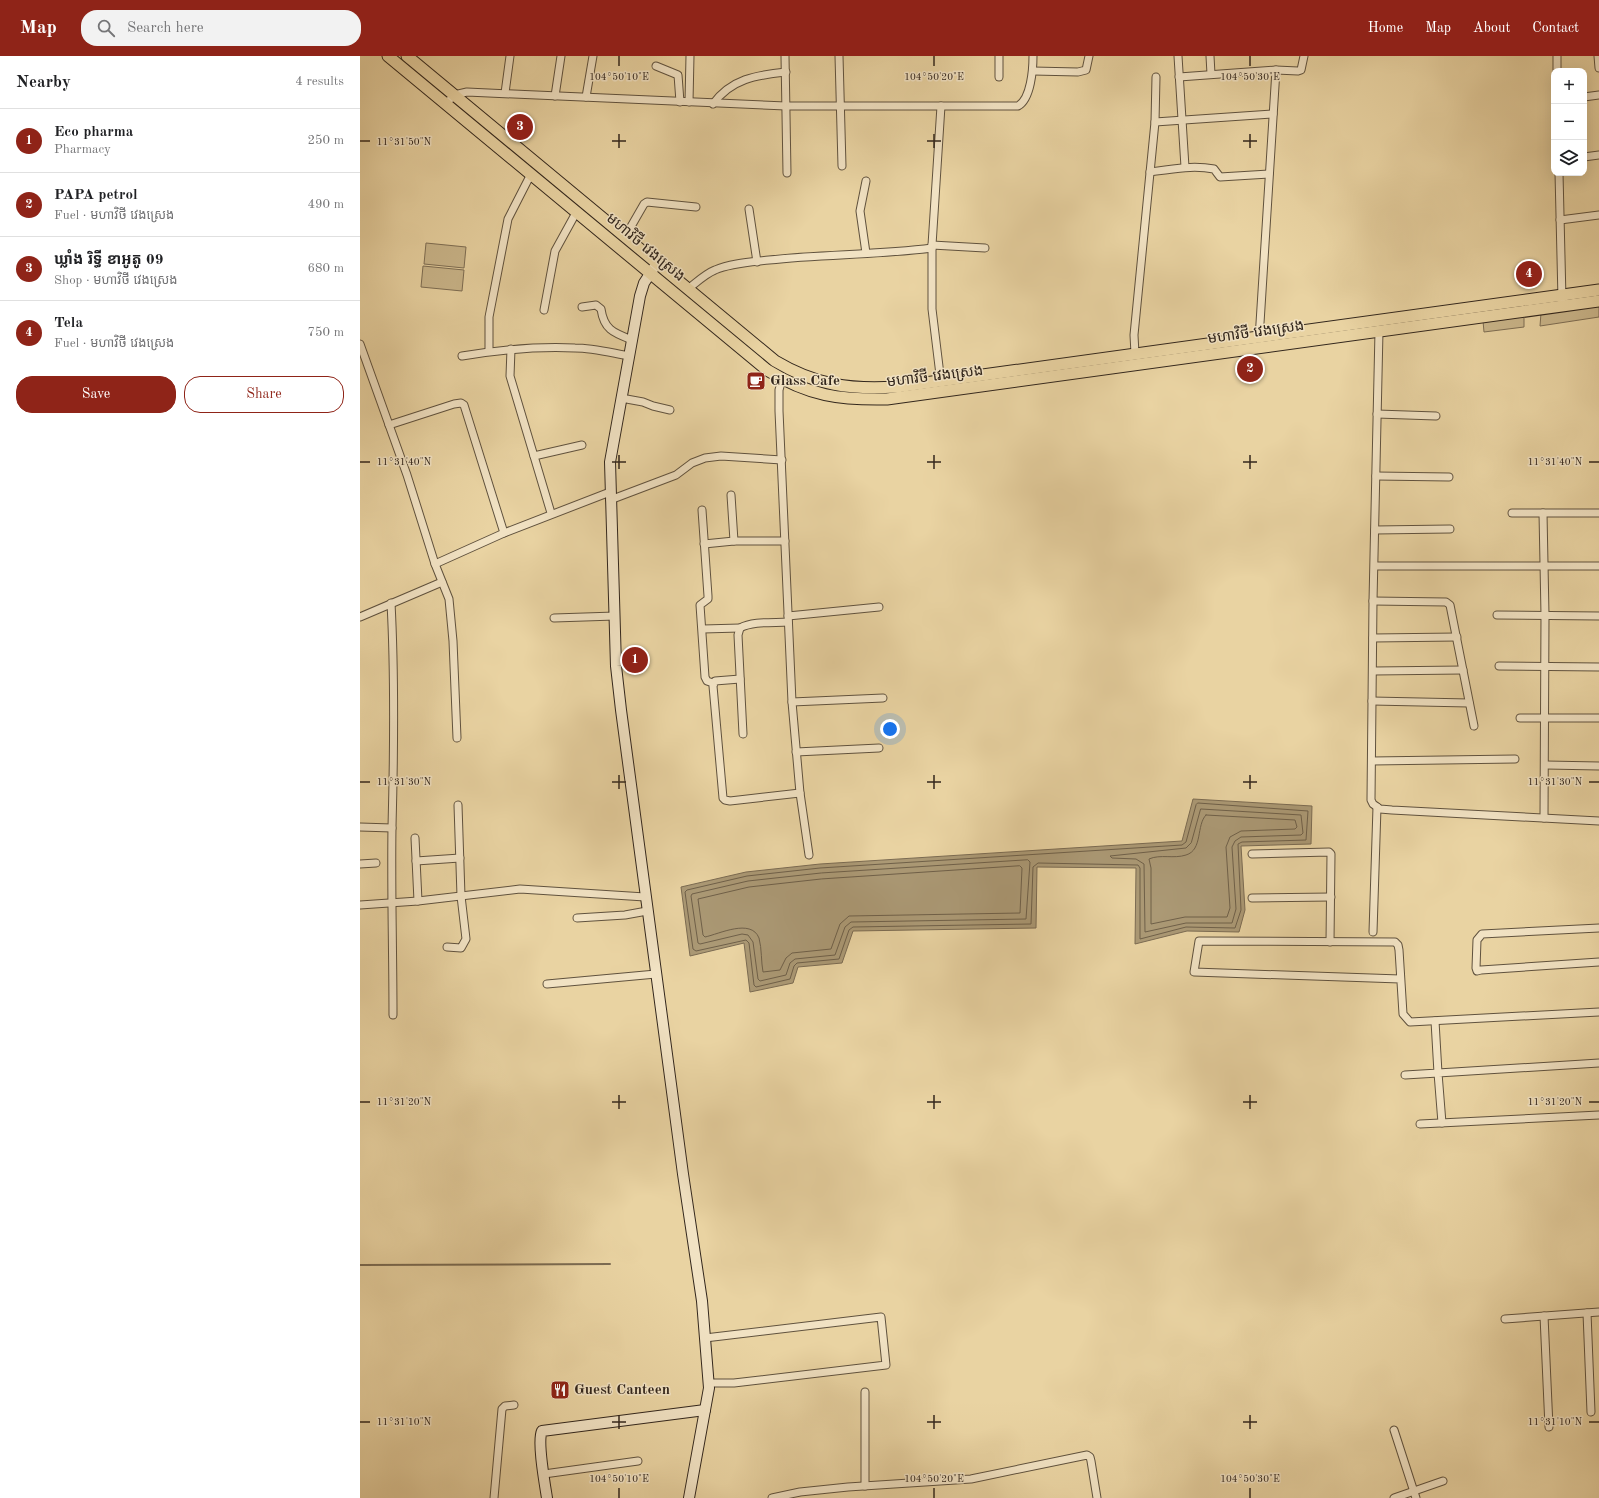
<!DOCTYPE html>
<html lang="en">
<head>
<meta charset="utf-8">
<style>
  body { margin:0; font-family:"Old Standard TT","Noto Sans Khmer",serif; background:#f2f2f2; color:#202124 }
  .controls { position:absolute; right:12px; top:12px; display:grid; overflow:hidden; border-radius:8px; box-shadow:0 4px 16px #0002 }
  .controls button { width:36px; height:36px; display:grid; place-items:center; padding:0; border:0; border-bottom:1px solid #e0e0e0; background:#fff; color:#202124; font:20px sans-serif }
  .you { position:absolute; left:530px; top:673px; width:14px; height:14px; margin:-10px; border:3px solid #fff; border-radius:50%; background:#1a73e8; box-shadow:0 0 0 6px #1a73e833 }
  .badge { display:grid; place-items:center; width:26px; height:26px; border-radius:50%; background:#8f2418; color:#fff; font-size:13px; font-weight:700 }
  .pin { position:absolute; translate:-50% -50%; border:2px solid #fff; box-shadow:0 1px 4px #0006 }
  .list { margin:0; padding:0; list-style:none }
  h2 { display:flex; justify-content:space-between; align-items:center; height:52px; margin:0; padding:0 16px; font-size:17px }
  h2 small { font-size:13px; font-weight:400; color:#757577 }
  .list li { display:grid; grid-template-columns:26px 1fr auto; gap:12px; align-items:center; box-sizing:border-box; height:64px; padding:0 16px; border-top:1px solid #e0e0e0 }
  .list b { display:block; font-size:15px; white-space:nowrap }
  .list p { margin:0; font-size:13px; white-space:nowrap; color:#757577 }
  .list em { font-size:13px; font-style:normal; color:#757577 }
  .actions { display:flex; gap:8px; padding:12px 16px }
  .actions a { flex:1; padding:9px 0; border:1px solid #8f2418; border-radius:16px; text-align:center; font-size:14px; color:#8f2418 }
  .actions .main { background:#8f2418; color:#fff }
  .icon { flex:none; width:22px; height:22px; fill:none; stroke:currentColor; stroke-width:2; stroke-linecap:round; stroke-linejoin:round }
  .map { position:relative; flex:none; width:1239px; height:1442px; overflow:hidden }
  header { display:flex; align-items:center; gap:24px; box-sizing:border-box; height:56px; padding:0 20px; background:#8f2418; color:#fff }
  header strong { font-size:19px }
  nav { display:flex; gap:22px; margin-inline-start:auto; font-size:14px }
  .search { width:280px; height:36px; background:#f2f2f2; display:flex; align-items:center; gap:10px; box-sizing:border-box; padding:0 14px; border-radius:16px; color:#757577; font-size:15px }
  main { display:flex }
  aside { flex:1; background:#fff }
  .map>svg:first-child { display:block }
  .green { fill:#cab68b; stroke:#7e6e54 }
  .water { fill:#ab9975; stroke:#7b6b52 }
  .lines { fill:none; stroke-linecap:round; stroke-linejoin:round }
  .shore { stroke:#6f6049; stroke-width:1 }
  .stream { stroke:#7b6b52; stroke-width:2 }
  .street-casing { stroke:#60523e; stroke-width:9 }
  .secondary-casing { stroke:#33271d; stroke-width:12 }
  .primary-casing { stroke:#33271d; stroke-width:13 }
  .street { stroke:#f1e2c3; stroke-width:7 }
  .secondary { stroke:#f1e2c3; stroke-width:10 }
  .primary { stroke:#e9d3a2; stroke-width:11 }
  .ticks { fill:none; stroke:#33271d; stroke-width:1.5 }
  .labels { text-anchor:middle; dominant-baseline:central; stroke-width:3; stroke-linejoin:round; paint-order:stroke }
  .street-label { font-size:15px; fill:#33271d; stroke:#f1e2c3 }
  .poi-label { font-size:15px; font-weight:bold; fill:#33271d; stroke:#f1e2c3; text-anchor:start }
  .ticks-label { font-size:10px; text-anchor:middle; fill:#33271d; stroke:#f1e2c3; stroke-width:3; stroke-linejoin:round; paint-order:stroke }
</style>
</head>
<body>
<header>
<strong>Map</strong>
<div class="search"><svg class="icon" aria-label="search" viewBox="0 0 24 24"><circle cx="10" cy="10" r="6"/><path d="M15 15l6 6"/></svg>Search here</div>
<nav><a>Home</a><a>Map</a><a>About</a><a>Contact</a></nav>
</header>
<main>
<aside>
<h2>Nearby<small>4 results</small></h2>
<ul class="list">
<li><span class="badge">1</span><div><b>Eco pharma</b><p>Pharmacy</p></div><em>250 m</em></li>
<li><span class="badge">2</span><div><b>PAPA petrol</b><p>Fuel · មហាវិថី វេងស្រេង</p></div><em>490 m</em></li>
<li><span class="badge">3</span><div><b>ឃ្លាំង រិទ្ធី ខាអូតូ 09</b><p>Shop · មហាវិថី វេងស្រេង</p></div><em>680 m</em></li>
<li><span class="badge">4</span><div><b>Tela</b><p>Fuel · មហាវិថី វេងស្រេង</p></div><em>750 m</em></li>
</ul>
<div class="actions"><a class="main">Save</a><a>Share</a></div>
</aside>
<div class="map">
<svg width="1239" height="1442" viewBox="0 0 1239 1442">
  <rect width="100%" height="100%" fill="#e9d3a2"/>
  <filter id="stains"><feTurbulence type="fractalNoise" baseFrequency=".005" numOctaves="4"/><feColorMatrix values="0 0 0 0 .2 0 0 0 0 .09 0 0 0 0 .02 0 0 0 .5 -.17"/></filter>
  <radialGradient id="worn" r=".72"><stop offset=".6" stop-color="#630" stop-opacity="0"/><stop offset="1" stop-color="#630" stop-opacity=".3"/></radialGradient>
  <g class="green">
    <path d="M66,187L106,191L104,212L64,208Z"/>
    <path d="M63,210L104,214L102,235L61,231Z"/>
    <path d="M1239,249V261L1180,270L1181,257Z"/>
    <path d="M1164,260V271L1124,276L1123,265Z"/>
  </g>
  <path class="water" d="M833,743L952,750L951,788L881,790L885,854L879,876L827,875L775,888L776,812L677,811L676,872L493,875L482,907L438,911L433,927L390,936L384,887L330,900L321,831L386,816L460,808L822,785Z"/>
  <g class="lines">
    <g class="shore">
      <path d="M838,747L948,755L946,784L882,786L878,788L881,854L875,872L826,871L780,883V812L778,809L678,807L673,811L671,868L493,871L489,874L479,903L437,907L434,910L430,923L396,931L394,929L389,887L386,884L336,895L333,893L325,836L327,834L387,820L460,812L822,789L826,786L836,749Z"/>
      <path d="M841,753L941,759L943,777L941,779L881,781L875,785L872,791L876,853L872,867H826L785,876L784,808L776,803L752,802L750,800L826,792L831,787Z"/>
      <path d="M846,759L935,764L937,771L935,773L881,775L870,781L866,791L870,852L867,861H825L791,868V812L789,803C800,798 814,803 826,799C843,794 836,769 846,759Z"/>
      <path d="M668,804L670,806L666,863L491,866L485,871L475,899L435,903L430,907L426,919L400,925L398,923L393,886L388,879L382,878L340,888L338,887L331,840L332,838L388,825L461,817Z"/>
      <path d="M660,810L662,812L660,857L489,860L480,868L471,893L432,897L426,902L420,914L403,916C401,906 402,893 399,882C391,862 359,878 345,881L343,879L338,843L389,831L461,823Z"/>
    </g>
    <path class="stream" d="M0,1209L250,1208"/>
    <defs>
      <g id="street">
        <path d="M425,0L427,117"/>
        <path d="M479,0L482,110"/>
        <path d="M818,0L825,111"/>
        <path d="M850,0L851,18"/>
        <path d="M1197,0V15"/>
        <path d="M1238,0L1239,12"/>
        <path d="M296,10L318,19L320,46"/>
        <path d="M673,15L718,16L726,14L729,0"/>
        <path d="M639,21V0"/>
        <path d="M819,21L916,14L938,15L941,14L944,0"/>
        <path d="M145,37L150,0"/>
        <path d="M195,40L201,0"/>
        <path d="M226,41L233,0"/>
        <path d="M1224,41L1239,39"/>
        <path d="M329,46L330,0"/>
        <path d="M86,48L94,39L107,36L426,50H658C671,43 673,13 673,0"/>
        <path d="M353,48C371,23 396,19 426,16"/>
        <path d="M581,50L572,189V253L581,327"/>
        <path d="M795,66L913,58"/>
        <path d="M1224,101L1239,99"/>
        <path d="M790,116C811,113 833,109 854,113L860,121L909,118"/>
        <path d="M1199,117L1202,243"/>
        <path d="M506,125L500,155L506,197"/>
        <path d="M389,153L397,206"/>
        <path d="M1200,164L1239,159"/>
        <path d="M265,181L284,148L287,146L336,151"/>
        <path d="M572,189L625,192"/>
        <path d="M328,233C337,226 345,218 355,214C371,207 392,206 409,204C463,198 518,199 572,192"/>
        <path d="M222,251L236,249L241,253C244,274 254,277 272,284"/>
        <path d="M184,254L195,195L217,155"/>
        <path d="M1019,275L1013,545L1011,744L1013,748L1020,753L1032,754L1239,765"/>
        <path d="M899,283L916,14"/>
        <path d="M0,288L47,419L75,508L89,543L93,585L97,682"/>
        <path d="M151,293L150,320L191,457"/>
        <path d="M129,295V261L148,163L171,118"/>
        <path d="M775,298L774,279L795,66L796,21"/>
        <path d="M102,300C139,294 177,290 215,292C233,292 252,297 270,300"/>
        <path d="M422,323L419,334V355L432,646L440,737L449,799"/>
        <path d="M261,342L283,346L293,350L310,354"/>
        <path d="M1017,358L1076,360"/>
        <path d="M29,369L94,348L101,347L104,349L144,477"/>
        <path d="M174,400L222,389"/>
        <path d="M1016,420L1089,421"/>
        <path d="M371,439L374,485"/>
        <path d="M250,444L316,419L332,407L345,402L361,400L422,404"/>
        <path d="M342,454L348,540V543L340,549L345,621L347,625L353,627"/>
        <path d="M1152,457H1239"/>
        <path d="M1183,457L1185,559L1184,762"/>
        <path d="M1015,474L1090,473"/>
        <path d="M344,488L374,485H425"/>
        <path d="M75,508L144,477L250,436"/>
        <path d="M1015,510H1239"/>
        <path d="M1013,545L1086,546L1090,549L1114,670"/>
        <path d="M31,547C35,622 34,696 32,771C31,834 33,897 33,959"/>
        <path d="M1137,559L1239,560"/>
        <path d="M428,560L519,551"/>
        <path d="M0,561L82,526"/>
        <path d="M194,562L255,560"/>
        <path d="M343,573L380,572"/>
        <path d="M1013,582L1097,581"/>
        <path d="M1139,610L1239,611"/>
        <path d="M1014,615L1103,614"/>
        <path d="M380,623L355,625L353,630L363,742L365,744L370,745L440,737"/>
        <path d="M1012,645L1109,647"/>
        <path d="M432,646L523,642"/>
        <path d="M1160,662H1239"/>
        <path d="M383,678L378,579L380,572C393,565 413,567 428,566"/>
        <path d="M436,696L519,692"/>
        <path d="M1012,705L1155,703"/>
        <path d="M1186,709L1239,710"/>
        <path d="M0,771L32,772"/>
        <path d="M55,782L58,845"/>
        <path d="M892,798L969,796L971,798L970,886"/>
        <path d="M56,805L100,802"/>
        <path d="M0,808L16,807"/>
        <path d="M892,842L971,841"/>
        <path d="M0,849L58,845L160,833L285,841"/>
        <path d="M217,862L265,859L287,855"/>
        <path d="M1239,872L1122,878L1117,884L1116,912L1117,915L1121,914L1239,906"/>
        <path d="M1013,876L1017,751"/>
        <path d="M87,891L101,892L106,883L101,840L98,749"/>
        <path d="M1040,923L834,916L839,885L1035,886L1038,889L1039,894L1043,958L1050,966L1239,956"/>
        <path d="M187,928L296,918"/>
        <path d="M1045,1019L1078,1017L1075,965"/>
        <path d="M1082,1067L1078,1017L1239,1007"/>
        <path d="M1060,1068L1239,1059"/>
        <path d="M1227,1257L1231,1356"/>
        <path d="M1184,1260L1189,1371"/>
        <path d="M1145,1263L1239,1256"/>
        <path d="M345,1282L521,1261L526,1309L374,1327H348"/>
        <path d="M1034,1374L1056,1442"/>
        <path d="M184,1418L278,1405"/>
        <path d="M505,1430V1336"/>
        <path d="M134,1442L142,1353L145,1350L154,1349"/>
        <path d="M412,1442L440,1436L488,1431L611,1423L727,1399L730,1401L731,1405L737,1442"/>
        <path d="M1034,1442L1083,1425"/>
      </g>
      <g id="secondary">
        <path d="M297,207L284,227L280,240L250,406L256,610L261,654L323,1118L342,1245L349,1332L329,1442"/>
        <path d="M187,1442C185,1429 177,1385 182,1375L345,1354"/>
      </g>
      <g id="primary">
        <path d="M28,0L407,314C449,340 480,344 527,343L1239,245"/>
        <path d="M47,0L415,305C455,329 490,334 536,331L1239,234"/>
      </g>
    </defs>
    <use href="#street" class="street-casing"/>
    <use href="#secondary" class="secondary-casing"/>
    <use href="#primary" class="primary-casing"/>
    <use href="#street" class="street"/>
    <use href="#secondary" class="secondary"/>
    <use href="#primary" class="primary"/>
  </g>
  <path class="ticks" d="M259,0V10M574,0V10M890,0V10M259,78V92M574,78V92M890,78V92M0,85H10M252,85H266M567,85H581M883,85H897M259,399V413M574,399V413M890,399V413M0,406H10M252,406H266M567,406H581M883,406H897M1229,406H1239M259,719V733M574,719V733M890,719V733M0,726H10M252,726H266M567,726H581M883,726H897M1229,726H1239M259,1039V1053M574,1039V1053M890,1039V1053M0,1046H10M252,1046H266M567,1046H581M883,1046H897M1229,1046H1239M259,1359V1373M574,1359V1373M890,1359V1373M0,1366H10M252,1366H266M567,1366H581M883,1366H897M1229,1366H1239M259,1432V1442M574,1432V1442M890,1432V1442"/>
  <defs>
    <symbol id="cafe-square" viewBox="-11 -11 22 22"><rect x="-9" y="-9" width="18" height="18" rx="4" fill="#8f2418" stroke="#f1e2c3"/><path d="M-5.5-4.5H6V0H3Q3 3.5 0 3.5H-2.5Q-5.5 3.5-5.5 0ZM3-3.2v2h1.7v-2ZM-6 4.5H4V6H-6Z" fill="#fff"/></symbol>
    <symbol id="restaurant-square" viewBox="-11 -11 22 22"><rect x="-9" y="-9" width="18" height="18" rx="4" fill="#8f2418" stroke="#f1e2c3"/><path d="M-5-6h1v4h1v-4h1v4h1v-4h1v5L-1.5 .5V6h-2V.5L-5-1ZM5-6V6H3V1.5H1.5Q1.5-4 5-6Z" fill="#fff"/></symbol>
  </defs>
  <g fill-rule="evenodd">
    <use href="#cafe-square" x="385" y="314" width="22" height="22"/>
    <use href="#restaurant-square" x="189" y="1323" width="22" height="22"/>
  </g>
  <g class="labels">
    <g class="street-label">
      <text transform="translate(285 192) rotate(40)">មហាវិថី វេងស្រេង</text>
      <text transform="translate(896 277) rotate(-8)">មហាវិថី វេងស្រេង</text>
      <text transform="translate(575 321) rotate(-7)">មហាវិថី វេងស្រេង</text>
    </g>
    <g class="poi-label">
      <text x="410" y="325">Glass Cafe</text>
      <text x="214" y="1334">Guest Canteen</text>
    </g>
  </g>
  <g class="ticks-label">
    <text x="259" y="24">104°50'10"E</text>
    <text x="574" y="24">104°50'20"E</text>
    <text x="890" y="24">104°50'30"E</text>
    <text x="44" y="89">11°31'50"N</text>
    <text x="44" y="409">11°31'40"N</text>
    <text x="1195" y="409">11°31'40"N</text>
    <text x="44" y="729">11°31'30"N</text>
    <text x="1195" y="729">11°31'30"N</text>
    <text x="44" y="1049">11°31'20"N</text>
    <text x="1195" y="1049">11°31'20"N</text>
    <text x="44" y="1369">11°31'10"N</text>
    <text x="1195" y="1369">11°31'10"N</text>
    <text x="259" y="1426">104°50'10"E</text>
    <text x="574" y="1426">104°50'20"E</text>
    <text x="890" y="1426">104°50'30"E</text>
  </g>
  <rect width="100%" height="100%" filter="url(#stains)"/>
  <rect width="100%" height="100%" fill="url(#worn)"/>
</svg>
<div class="controls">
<button>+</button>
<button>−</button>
<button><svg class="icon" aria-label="layers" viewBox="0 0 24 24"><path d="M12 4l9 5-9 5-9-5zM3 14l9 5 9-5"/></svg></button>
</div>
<div class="you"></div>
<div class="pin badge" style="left:275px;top:604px">1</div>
<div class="pin badge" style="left:890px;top:313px">2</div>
<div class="pin badge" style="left:160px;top:71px">3</div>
<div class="pin badge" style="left:1169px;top:218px">4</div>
</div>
</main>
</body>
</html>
